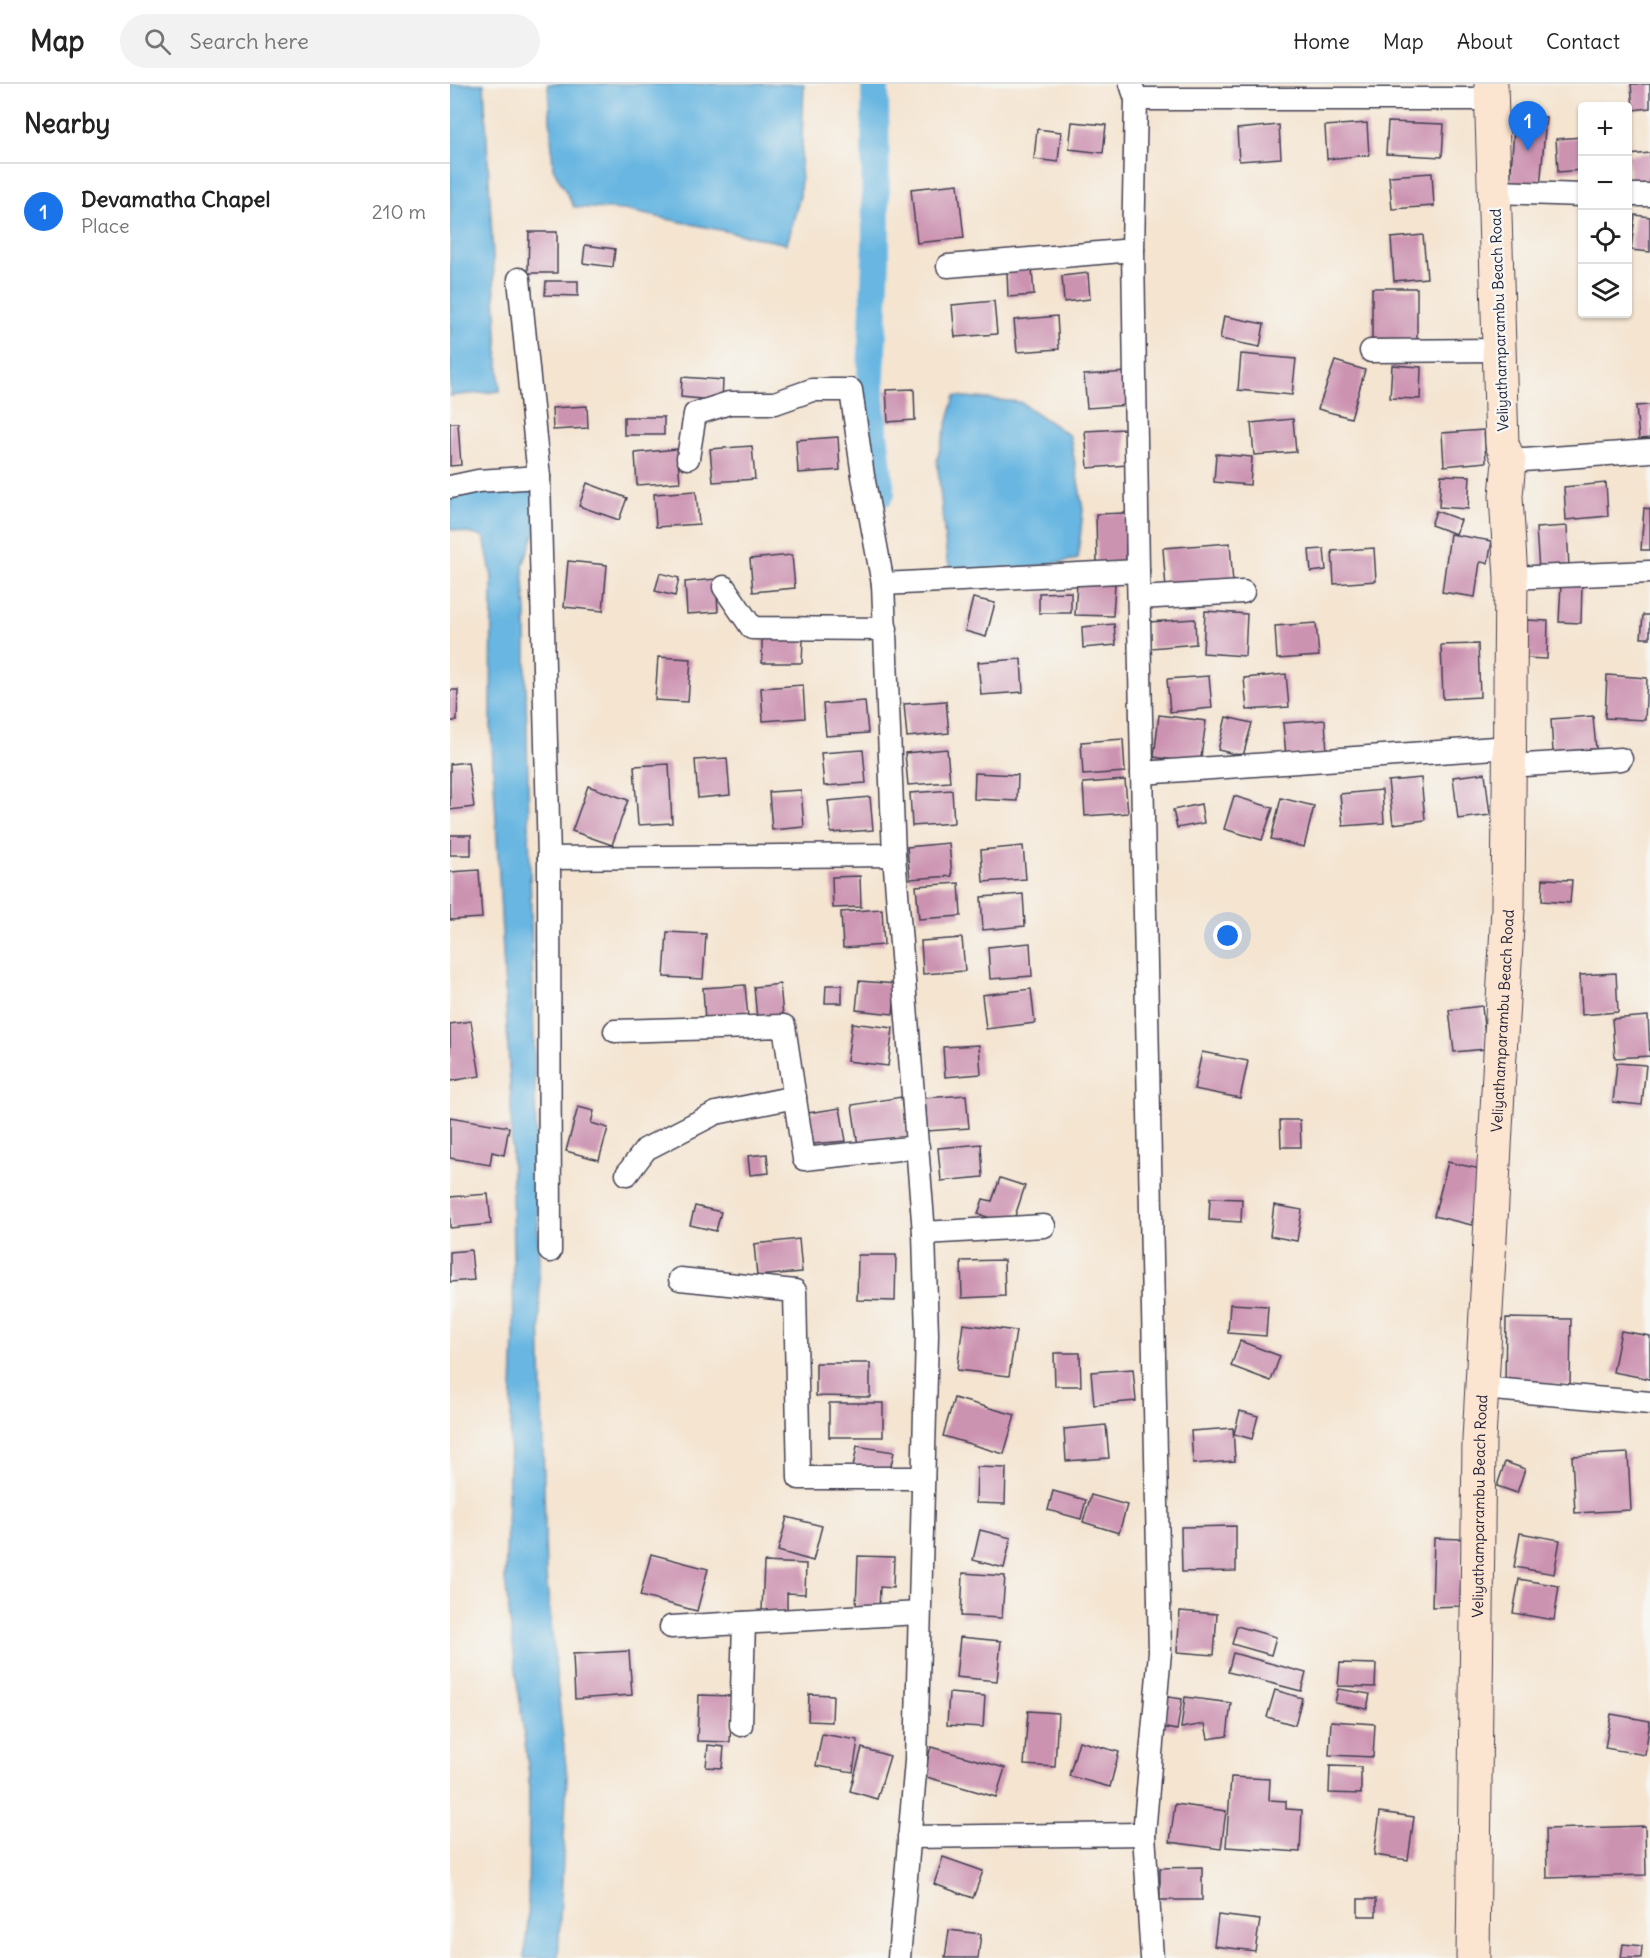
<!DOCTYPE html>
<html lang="en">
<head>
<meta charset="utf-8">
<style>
  body { margin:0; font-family:Delius,sans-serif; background:#f2f2f2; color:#222 }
  .controls { position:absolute; right:18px; top:18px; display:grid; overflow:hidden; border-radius:6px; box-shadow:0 2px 4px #0004 }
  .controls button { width:54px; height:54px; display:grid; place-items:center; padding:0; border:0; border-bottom:2px solid #e0e0e0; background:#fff; color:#222; font:30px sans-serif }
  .you { position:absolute; left:778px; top:852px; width:21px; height:21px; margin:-15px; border:4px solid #fff; border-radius:50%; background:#1a73e8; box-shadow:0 0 0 9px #1a73e833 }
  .badge { display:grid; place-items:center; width:39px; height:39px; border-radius:50%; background:#1a73e8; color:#fff; font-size:20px; font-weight:700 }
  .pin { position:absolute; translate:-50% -50px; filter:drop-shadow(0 2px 3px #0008) }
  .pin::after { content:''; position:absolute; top:32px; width:21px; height:18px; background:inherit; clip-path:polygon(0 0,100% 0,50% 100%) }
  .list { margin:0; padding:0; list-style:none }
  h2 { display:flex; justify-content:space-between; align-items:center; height:78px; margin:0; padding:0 24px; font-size:26px }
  h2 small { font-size:20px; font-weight:400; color:#767676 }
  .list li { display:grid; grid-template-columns:39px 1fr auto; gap:18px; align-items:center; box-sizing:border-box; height:96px; padding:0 24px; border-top:2px solid #e0e0e0 }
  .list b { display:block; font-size:22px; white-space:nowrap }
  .list p { margin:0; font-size:20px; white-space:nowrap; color:#767676 }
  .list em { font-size:20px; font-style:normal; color:#767676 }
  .icon { flex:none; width:33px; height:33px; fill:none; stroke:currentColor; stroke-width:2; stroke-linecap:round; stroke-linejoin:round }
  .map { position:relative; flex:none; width:1200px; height:1874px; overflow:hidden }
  header { display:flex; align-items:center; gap:36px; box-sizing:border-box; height:84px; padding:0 30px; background:#fff; border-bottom:2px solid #e0e0e0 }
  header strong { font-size:28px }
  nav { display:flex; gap:33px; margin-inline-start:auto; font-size:21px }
  .search { width:420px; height:54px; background:#f2f2f2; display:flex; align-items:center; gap:15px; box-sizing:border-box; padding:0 21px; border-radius:33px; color:#767676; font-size:22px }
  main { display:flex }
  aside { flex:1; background:#fff }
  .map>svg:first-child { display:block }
  .water { fill:#67b6e1; stroke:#446c8e; stroke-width:1.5 }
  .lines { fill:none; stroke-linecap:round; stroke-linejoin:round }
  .canal { stroke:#67b6e1; stroke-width:28 }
  .building { fill:#cc93b1 }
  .minor-casing { stroke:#423f51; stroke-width:25 }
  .secondary-casing { stroke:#423f51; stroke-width:35 }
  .minor { stroke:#fff; stroke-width:22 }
  .secondary { stroke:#fce5d0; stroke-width:33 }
  .labels { text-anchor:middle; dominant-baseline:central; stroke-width:5; stroke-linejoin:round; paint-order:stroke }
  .street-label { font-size:15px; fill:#22223b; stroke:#f6f6f2 }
</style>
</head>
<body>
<header>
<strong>Map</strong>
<div class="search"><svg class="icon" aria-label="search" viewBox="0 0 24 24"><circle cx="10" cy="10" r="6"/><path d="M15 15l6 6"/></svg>Search here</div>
<nav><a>Home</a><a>Map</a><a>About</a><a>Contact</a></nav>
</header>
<main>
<aside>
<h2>Nearby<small></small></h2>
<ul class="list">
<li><span class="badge">1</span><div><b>Devamatha Chapel</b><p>Place</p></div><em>210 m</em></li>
</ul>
</aside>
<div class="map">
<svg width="1200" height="1874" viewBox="0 0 1200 1874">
  <rect width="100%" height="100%" fill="#f6f6f2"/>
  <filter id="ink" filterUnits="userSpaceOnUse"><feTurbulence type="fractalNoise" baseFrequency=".0167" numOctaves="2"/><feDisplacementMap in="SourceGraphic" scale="12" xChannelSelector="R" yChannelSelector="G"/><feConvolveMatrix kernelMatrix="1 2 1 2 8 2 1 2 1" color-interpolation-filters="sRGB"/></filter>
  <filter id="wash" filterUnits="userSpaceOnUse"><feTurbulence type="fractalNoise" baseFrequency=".008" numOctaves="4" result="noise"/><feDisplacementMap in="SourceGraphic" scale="24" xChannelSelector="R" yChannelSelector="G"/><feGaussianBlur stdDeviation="1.35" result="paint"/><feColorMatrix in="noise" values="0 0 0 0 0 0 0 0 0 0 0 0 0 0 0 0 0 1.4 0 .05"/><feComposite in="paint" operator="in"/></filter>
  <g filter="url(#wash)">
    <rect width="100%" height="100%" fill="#f4e4d0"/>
    <g class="water">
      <path d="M0,0H34L50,307L0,312Z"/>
      <path d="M98,0H354L350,112L337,160L174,126L124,123L103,84Z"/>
      <path d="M505,312L570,318L620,352L633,425L628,475L508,496L497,476L487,375Z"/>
      <path d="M0,403H81L89,438L73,481L76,527V608L96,1491L117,1693L108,1874H74L78,1837L79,1691L55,1496L64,1251L61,1020L41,641L42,493L34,453L0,445Z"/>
    </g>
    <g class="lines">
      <path class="canal" d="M425,0L426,175L420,314L431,409"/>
    </g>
    <g id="blocks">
      <g class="building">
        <path d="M1181,0H1200V24L1183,26Z"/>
        <path d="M1065,31L1096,33L1090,104L1060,102Z"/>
        <path d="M622,38L656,41L653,69L619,65Z"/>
        <path d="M938,38L994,40L992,73L936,70Z"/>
        <path d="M917,39L919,71L877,75L875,42Z"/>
        <path d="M829,41L831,74L789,77L787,45Z"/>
        <path d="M587,45L611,48L608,78L584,75Z"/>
        <path d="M1132,53V86L1108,88L1106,55Z"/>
        <path d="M1200,69V102L1181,104L1178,71Z"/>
        <path d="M982,89L984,122L942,125L939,92Z"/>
        <path d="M508,100L514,154L467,159L461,105Z"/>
        <path d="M1185,131L1200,133V168L1181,166Z"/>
        <path d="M79,148H107V189H78Z"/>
        <path d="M973,151L977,194L944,197L941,154Z"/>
        <path d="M135,161L165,165L163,183L133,179Z"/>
        <path d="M582,185L584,211L558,213L557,187Z"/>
        <path d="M638,189L640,215L614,218L612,192Z"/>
        <path d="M96,197H128V212L95,211Z"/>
        <rect x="922" y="204" width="45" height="56"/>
        <path d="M544,217L547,250L505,253L502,221Z"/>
        <path d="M607,232L609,265L567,268L564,236Z"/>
        <path d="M774,232L814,240L810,263L770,255Z"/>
        <path d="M791,270L846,275L842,311L788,306Z"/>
        <path d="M885,277L915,286L901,334L868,325Z"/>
        <path d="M942,281L971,283L970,315L940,314Z"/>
        <path d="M677,288L679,321L637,324L634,291Z"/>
        <path d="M232,293L273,296L272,317L231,313Z"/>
        <path d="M464,305L465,336L438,338L436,306Z"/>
        <path d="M1200,321V354L1189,355L1186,322Z"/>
        <path d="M137,322L138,344L103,346L102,324Z"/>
        <rect x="174" y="333" width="40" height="18"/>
        <path d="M843,335L846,368L804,371L801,339Z"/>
        <path d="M0,339H8L11,381L0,382Z"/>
        <path d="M675,345L677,381L638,384L635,347Z"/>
        <path d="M1034,346L1036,378L994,382L992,349Z"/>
        <path d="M388,353L390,386L348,389L346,356Z"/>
        <path d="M302,362L305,395L263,398L260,365Z"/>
        <path d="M227,365L230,398L187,401L185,369Z"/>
        <path d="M766,370L802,373L800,401L764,398Z"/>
        <path d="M991,391L1020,392L1018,425L989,423Z"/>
        <path d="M137,399L177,414L169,436L129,422Z"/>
        <path d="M1156,399L1158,432L1116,436L1114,403Z"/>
        <path d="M246,407L249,440L206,443L204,410Z"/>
        <path d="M1194,424L1200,425V466H1191Z"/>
        <path d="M986,427L1011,436L1006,450L981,441Z"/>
        <path d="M676,429V478H647L646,430Z"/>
        <path d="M1117,442L1119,484L1089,486L1086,444Z"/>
        <path d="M1000,450L1042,457L1038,479L1030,478L1025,513L992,508Z"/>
        <path d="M780,459L783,500L716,505L713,464Z"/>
        <path d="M924,464L926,497L884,500L882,467Z"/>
        <path d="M874,465L876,486L861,488L859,466Z"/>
        <path d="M342,471L345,504L303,508L300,475Z"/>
        <path d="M118,477L157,481L153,527L114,523Z"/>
        <path d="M210,489L229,494L225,512L205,507Z"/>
        <path d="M266,495L268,528L237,530L235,498Z"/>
        <path d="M627,499L665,500L663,532L625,531Z"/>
        <path d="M1111,500L1132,501L1131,539L1109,538Z"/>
        <path d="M621,508V529H589V509Z"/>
        <path d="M523,514L545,519L536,553L515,547Z"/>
        <path d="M755,527L797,530L795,572L753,569Z"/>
        <path d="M1193,531H1200V554H1191Z"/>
        <path d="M745,535L746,560L701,564L699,538Z"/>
        <path d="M1076,536L1098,537L1097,575L1074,574Z"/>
        <path d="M866,539L869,572L827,575L825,542Z"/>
        <path d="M664,540L666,561L633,564L632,543Z"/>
        <path d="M312,554L353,555L352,579H312Z"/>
        <path d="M1028,560L1030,613L993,615L991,561Z"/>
        <path d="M208,573L241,575L238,618L205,616Z"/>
        <path d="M571,575L573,608L531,611L528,578Z"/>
        <path d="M836,590L839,623L797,626L794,594Z"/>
        <path d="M1157,591L1197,594L1195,636L1155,634Z"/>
        <path d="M759,592L762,624L720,628L717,595Z"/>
        <path d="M353,601L355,634L313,637L311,604Z"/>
        <path d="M0,606H8L7,637H0Z"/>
        <path d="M415,617L418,649L376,652L373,620Z"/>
        <path d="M496,617L499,649L457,653L454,620Z"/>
        <path d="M709,631L756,637L750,680L704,673Z"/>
        <path d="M1143,632L1146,665L1103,668L1101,635Z"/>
        <path d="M776,633L802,639L793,672L768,666Z"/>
        <path d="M875,636L877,669L836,672L833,639Z"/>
        <path d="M673,655L675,688L633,691L631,658Z"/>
        <path d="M497,665L500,698L458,701L455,669Z"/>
        <path d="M413,666L416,699L374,702L371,669Z"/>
        <path d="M277,674L280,711L248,714L245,676Z"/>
        <path d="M18,678L24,723L0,726V680Z"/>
        <path d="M219,680L222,739L188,741L184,682Z"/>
        <path d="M525,689L568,691L567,717L524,715Z"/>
        <path d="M1035,689L1040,731L1008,735L1003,693Z"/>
        <path d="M971,694L975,736L943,740L938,697Z"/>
        <path d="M675,696L678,729L635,732L633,699Z"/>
        <path d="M138,702L178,716L162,761L122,747Z"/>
        <path d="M351,706L354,743L322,746L319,708Z"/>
        <path d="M502,706L504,739L462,742L460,709Z"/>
        <path d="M932,706L934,739L893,742L890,710Z"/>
        <path d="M784,712L823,724L812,756L774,745Z"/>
        <path d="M420,713L423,746L381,749L378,717Z"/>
        <path d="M831,714L864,722L854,763L821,755Z"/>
        <path d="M751,720L754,739L727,744L723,726Z"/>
        <rect x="0" y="751" width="21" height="20"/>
        <path d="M499,759L502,792L460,795L457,763Z"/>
        <path d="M573,762L576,795L533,798L531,766Z"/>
        <path d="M29,786L32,834L0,836V788Z"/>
        <path d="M410,792L411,823L383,824L382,793Z"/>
        <path d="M1093,795L1122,796L1120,819L1092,817Z"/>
        <path d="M509,799L511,832L469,835L466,802Z"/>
        <path d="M573,810L575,842L533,846L531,813Z"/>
        <path d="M432,825L434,861L393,864L391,828Z"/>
        <path d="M217,848L256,850L253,895L214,893Z"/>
        <path d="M512,854L515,887L473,890L471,857Z"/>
        <path d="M580,859L582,892L540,895L538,863Z"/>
        <path d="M1166,889L1168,928L1132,931L1130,891Z"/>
        <path d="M409,897L446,900L443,930L406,926Z"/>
        <path d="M330,900L333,932L307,935L304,903Z"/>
        <path d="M295,901L298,934L255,937L253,904Z"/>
        <path d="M376,901H392V919H375Z"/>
        <path d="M581,905L585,939L536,945L532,911Z"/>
        <path d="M1032,922L1036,965L1004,968L999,926Z"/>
        <path d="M1198,932L1200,972L1165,974L1162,935Z"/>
        <path d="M21,937L30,992L0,997V940Z"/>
        <path d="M402,939L443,944L438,982L397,977Z"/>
        <path d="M529,961L531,990L495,993L493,963Z"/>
        <path d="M752,968L798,977L790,1014L744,1005Z"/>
        <path d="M1167,979L1196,981L1192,1021L1163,1018Z"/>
        <path d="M516,1011L519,1044L477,1047L475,1014Z"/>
        <path d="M451,1013L457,1054L408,1062L402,1021Z"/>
        <path d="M128,1023L144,1027L141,1039L158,1044L149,1076L116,1067Z"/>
        <path d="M390,1024L396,1057L362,1060L358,1029Z"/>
        <path d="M0,1033L59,1043L54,1071L42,1068L40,1081L0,1074Z"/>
        <path d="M830,1036H850L851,1063H831Z"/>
        <path d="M531,1060L533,1093L491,1097L488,1064Z"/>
        <path d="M317,1070L319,1089L300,1091L298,1072Z"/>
        <path d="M998,1078L1035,1086L1022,1141L984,1132Z"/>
        <path d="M550,1094L575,1102L562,1141L528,1130L533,1115L542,1117Z"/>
        <path d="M38,1110L41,1140L0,1144V1113Z"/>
        <path d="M760,1114L792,1115L791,1138L759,1136Z"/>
        <path d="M824,1121L852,1126L847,1157L820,1152Z"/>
        <path d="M245,1122L271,1128L266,1147L240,1141Z"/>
        <path d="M349,1155L352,1188L307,1192L304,1160Z"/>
        <path d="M21,1166L24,1196L0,1198V1168Z"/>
        <path d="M408,1171H446L445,1217L407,1216Z"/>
        <path d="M554,1176L555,1212L512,1214L511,1177Z"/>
        <path d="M780,1220L818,1222L816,1252L778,1249Z"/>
        <path d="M1056,1234L1121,1235L1120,1301L1055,1300Z"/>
        <path d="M513,1240L566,1247L559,1292L507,1286Z"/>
        <path d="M1171,1247L1200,1252V1295L1163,1288Z"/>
        <path d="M790,1257L830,1272L821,1297L781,1282Z"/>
        <path d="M604,1269H630L631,1302H605Z"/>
        <path d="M366,1279H420V1313L366,1312Z"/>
        <path d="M683,1285L686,1317L644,1321L641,1288Z"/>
        <path d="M504,1314L565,1331L554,1370L493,1352Z"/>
        <rect x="379" y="1319" width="54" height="34"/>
        <path d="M790,1327L808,1332L802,1355L784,1350Z"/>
        <path d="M656,1341L659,1374L616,1377L614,1345Z"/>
        <path d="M783,1344L785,1377L743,1380L741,1347Z"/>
        <path d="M407,1362L444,1368L439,1390L403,1383Z"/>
        <path d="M1178,1369L1181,1426L1125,1429L1122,1372Z"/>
        <path d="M1055,1378L1075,1385L1067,1409L1047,1402Z"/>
        <path d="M527,1383L556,1384L555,1420L526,1419Z"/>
        <path d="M603,1407L636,1416L631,1435L598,1426Z"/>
        <path d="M641,1411L677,1421L669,1449L633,1438Z"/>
        <path d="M337,1433L372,1442L363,1477L328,1467Z"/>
        <path d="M786,1442V1487L732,1488L731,1443Z"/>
        <path d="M530,1446L561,1454L554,1484L523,1476Z"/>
        <path d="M1070,1449L1110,1456L1104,1490L1064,1483Z"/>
        <path d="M984,1454L1012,1455L1010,1522L982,1523Z"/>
        <path d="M201,1470L258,1485L247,1527L190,1512Z"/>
        <path d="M408,1472L444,1473L443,1504L430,1503L429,1525L406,1524Z"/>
        <path d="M314,1478L356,1480L355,1510L337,1509V1528L312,1527Z"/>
        <path d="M513,1489L555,1492L552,1534L511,1532Z"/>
        <path d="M1069,1495L1109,1502L1104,1536L1063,1529Z"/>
        <path d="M730,1527L767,1530L764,1571L727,1568Z"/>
        <path d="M787,1542L826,1553L821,1571L782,1560Z"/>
        <path d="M510,1553L551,1557L547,1597L506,1593Z"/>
        <path d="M179,1567L182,1611L125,1615L123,1570Z"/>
        <path d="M783,1569L856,1589L851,1607L778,1588Z"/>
        <path d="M890,1579L926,1580L925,1603L888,1602Z"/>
        <path d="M888,1605L920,1610L917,1625L885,1619Z"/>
        <path d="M825,1606L852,1614L845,1641L817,1633Z"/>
        <path d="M499,1609L535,1612L533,1643L497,1641Z"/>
        <path d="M359,1610L383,1611L382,1638L358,1637Z"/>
        <path d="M249,1611L282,1612L280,1658L247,1657Z"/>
        <path d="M711,1612L732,1615L727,1646L706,1642Z"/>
        <path d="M735,1613L781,1619L777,1652L758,1655L755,1640L731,1644Z"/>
        <path d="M578,1627L608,1629L605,1683L574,1681Z"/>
        <path d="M1161,1630L1200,1637L1195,1671L1155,1664Z"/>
        <path d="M881,1637L925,1640L923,1673L879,1671Z"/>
        <path d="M372,1650L408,1656L403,1688L366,1682Z"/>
        <path d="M629,1657L669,1668L660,1703L619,1692Z"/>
        <path d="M258,1661L274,1663L272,1684L256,1683Z"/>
        <path d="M481,1663L555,1684L546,1713L473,1692Z"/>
        <path d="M412,1664L440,1672L427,1715L400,1707Z"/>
        <path d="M880,1682L911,1683V1710L879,1709Z"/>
        <path d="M781,1693L820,1695L819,1716L836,1717V1725L852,1726L850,1768L776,1763Z"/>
        <path d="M725,1720L776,1727L771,1765L720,1758Z"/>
        <path d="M930,1728L964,1733L958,1776L924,1771Z"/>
        <path d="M1195,1742L1196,1791L1097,1794L1096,1745Z"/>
        <path d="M493,1773L533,1787L523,1814L484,1800Z"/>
        <path d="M752,1783V1816H710V1784Z"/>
        <rect x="908" y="1815" width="18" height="17"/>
        <path d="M768,1831L810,1836L805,1867L764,1862Z"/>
        <path d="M499,1846L531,1850L528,1874H495Z"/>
        <path d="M1173,1860L1192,1862L1191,1874H1171Z"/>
      </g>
    </g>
  </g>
  <g filter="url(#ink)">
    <use href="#blocks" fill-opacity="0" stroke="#423f51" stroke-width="1.5"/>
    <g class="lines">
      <defs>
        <g id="minor">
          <path d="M681,0L686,15L683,166L688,487L710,1568L694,1750L702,1874"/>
          <path d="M686,15H1042"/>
          <path d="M1045,108L1132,111"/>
          <path d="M1178,111H1200"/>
          <path d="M498,182L683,166"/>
          <path d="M69,195L89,393L99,774L100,1167"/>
          <path d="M921,267L1049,266"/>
          <path d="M238,374L245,330L279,319H325L362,306H401L413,392L433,500L444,771L474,1149L477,1251L466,1677L449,1874"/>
          <path d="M1059,377L1200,367"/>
          <path d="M0,403L28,397L89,393"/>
          <path d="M1061,494L1200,488"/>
          <path d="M433,500L688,487"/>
          <path d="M274,503L302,544L436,545"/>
          <path d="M689,514L793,508"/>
          <path d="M1059,682L1171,675"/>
          <path d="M692,689L1059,663"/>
          <path d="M99,774L444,771"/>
          <path d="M165,947L334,942L354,1075L468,1063"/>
          <path d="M177,1090L196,1065L266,1029L345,1013"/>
          <path d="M474,1149L594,1142"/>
          <path d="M230,1195L345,1207L349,1394H473"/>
          <path d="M1032,1304L1200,1319"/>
          <path d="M221,1543L469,1529"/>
          <path d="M291,1641L294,1539"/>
          <path d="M459,1753L694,1750"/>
        </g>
        <g id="secondary">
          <path id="s1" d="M1023,1874L1029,1356L1058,824L1061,494L1056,412L1059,377L1052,360L1041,0"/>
        </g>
      </defs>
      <use href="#minor" class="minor-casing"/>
      <use href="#secondary" class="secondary-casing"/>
      <use href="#minor" class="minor"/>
      <use href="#secondary" class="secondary"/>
    </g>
  </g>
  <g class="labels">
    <g class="street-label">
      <text transform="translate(1049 236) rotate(-92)">Veliyathamparambu Beach Road</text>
      <text stroke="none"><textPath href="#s1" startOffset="938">Veliyathamparambu Beach Road</textPath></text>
      <text stroke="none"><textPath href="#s1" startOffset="452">Veliyathamparambu Beach Road</textPath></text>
    </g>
  </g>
</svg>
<div class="controls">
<button>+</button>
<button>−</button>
<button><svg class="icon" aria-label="locate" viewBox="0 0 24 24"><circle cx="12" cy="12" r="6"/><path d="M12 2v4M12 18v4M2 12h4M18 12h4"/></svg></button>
<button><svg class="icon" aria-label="layers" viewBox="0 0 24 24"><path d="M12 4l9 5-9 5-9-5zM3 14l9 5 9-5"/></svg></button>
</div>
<div class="you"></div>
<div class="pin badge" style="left:1078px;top:67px">1</div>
</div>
</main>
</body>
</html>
